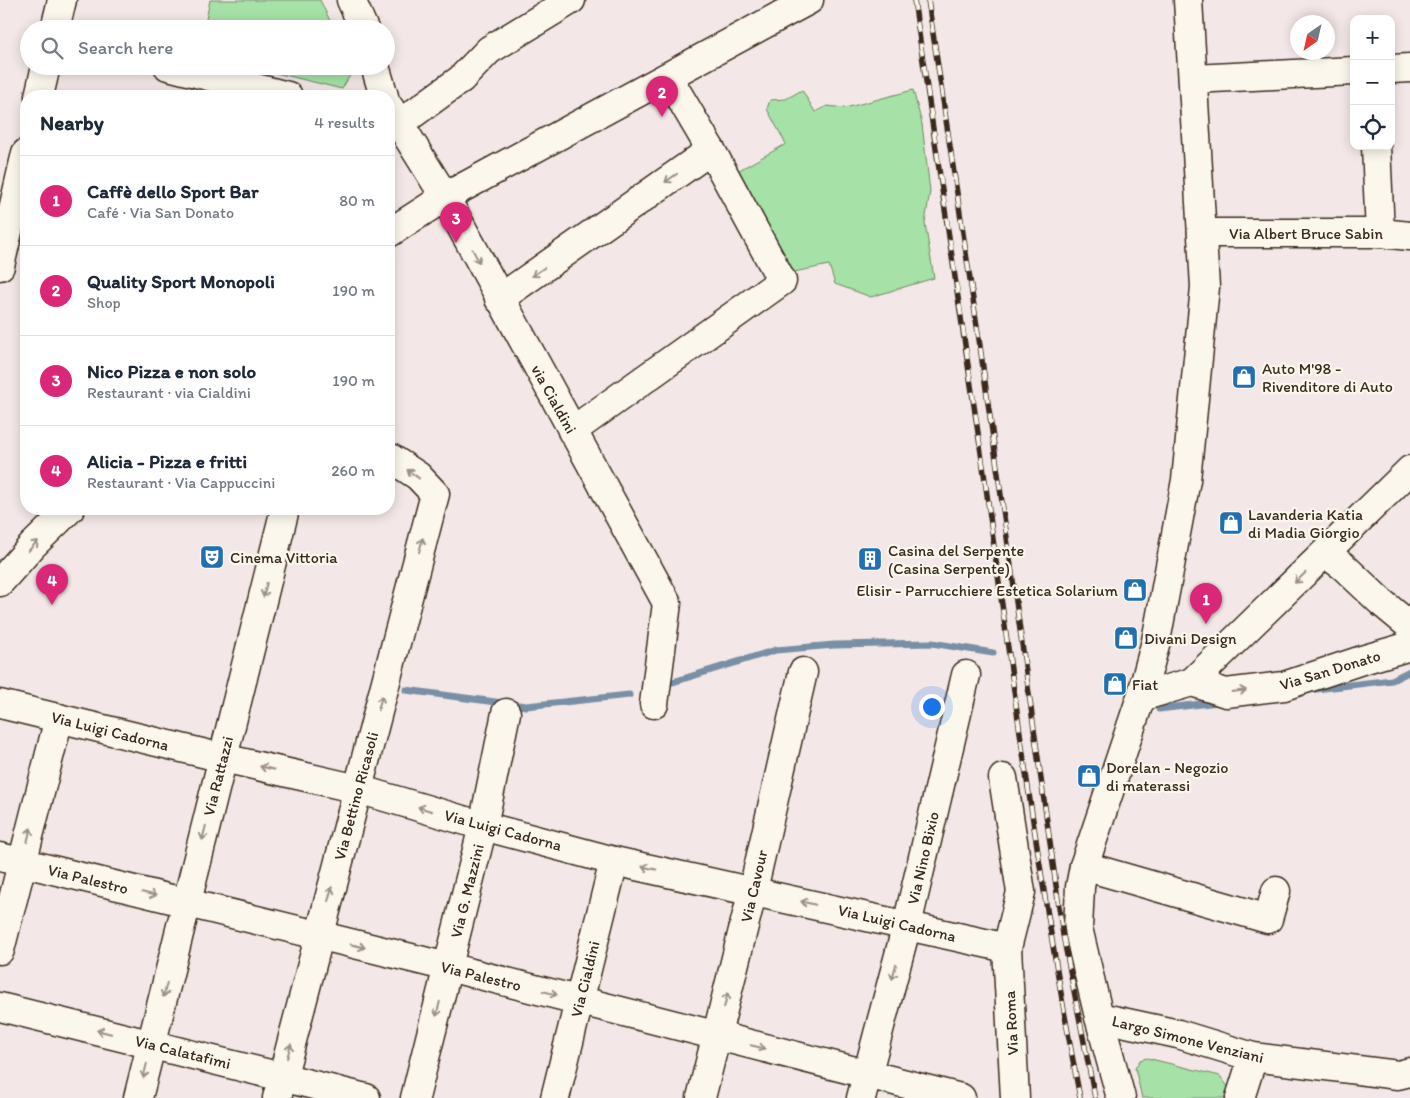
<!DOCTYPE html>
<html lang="en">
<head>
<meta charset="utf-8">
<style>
  body { margin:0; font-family:Itim,sans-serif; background:#f2f2f3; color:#1f2937 }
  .controls { position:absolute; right:15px; top:15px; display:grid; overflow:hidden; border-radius:10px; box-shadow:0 2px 12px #0003 }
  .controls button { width:45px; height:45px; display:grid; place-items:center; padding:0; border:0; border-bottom:1px solid #e0e1e3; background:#fff; color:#1f2937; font:25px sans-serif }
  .compass { position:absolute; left:1290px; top:15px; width:45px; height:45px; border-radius:50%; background:#fff; box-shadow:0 2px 12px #0003; rotate:214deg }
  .you { position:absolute; left:931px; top:706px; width:18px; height:18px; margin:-12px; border:4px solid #fff; border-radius:50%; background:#1a73e8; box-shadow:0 0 0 8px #1a73e833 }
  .badge { display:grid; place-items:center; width:32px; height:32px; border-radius:50%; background:#db2777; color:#fff; font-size:16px; font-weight:700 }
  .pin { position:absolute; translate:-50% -41px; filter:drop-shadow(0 1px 2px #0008) }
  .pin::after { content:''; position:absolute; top:26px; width:18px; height:15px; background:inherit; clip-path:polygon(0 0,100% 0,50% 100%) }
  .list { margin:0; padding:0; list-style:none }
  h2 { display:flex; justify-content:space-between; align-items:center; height:65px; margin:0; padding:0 20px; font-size:21px }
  h2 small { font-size:16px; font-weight:400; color:#747a83 }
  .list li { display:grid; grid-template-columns:32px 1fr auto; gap:15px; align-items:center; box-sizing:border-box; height:90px; padding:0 20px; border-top:1px solid #e0e1e3 }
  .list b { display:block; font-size:19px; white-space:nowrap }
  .list p { margin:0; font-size:16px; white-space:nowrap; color:#747a83 }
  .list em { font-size:16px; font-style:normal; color:#747a83 }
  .icon { flex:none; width:28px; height:28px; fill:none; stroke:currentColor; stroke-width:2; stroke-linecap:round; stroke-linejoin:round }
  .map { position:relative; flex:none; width:1410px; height:1098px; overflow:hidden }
  .search { position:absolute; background:#fff; box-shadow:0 2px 12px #0003; left:20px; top:20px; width:375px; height:55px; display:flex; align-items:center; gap:12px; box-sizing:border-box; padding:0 18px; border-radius:28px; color:#747a83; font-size:19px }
  .panel { position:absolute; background:#fff; box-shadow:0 2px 12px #0003; left:20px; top:90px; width:375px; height:425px; border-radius:20px }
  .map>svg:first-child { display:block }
  .green { fill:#a6e1a7; stroke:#708662 }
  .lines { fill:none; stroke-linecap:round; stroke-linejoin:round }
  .stream { stroke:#798fa5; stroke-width:7 }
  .minor-casing { stroke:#3b2a1e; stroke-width:31 }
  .minor { stroke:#fbf7ec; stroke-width:28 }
  .rail-casing { stroke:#3b2a1e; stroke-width:5.5 }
  .rail { stroke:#fbf7ec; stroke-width:4; stroke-dasharray:11; stroke-linecap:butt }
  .oneway { stroke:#9b9085 }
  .labels { text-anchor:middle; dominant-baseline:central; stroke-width:4.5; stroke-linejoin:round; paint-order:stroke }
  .street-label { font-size:16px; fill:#3b2a1e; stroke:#fbf7ec }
  .poi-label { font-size:16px; fill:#3b2a1e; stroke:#fbf7ec; text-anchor:start }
</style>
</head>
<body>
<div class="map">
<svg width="1410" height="1098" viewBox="0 0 1410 1098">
  <rect width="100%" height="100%" fill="#f3e8e7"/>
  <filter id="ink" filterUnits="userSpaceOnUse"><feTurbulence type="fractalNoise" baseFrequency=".02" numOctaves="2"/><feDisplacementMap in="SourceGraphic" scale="10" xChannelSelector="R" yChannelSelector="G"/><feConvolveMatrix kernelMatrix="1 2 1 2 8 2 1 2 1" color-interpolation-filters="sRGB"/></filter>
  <g filter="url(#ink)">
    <g class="green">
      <path d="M210,0H320L334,29H204Z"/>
      <path d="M247,66H350L352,72L342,89Z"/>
      <path d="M802,90L815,112L827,106L845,108L913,90L922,124L930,191L925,223L934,278L871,297L835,284L829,265L789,273L735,174L741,169L786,144L767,109L770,100L786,99Z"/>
      <path d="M1147,1058L1220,1076L1229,1088L1228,1098H1142L1135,1068L1140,1060Z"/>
    </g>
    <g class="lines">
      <g class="stream">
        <path d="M673,682L776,650L834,645L932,643L993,653"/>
        <path d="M406,690L526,706L629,695"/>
        <path d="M1308,690L1392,680L1410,671"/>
        <path d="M1159,709L1218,702"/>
      </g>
      <defs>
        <g id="minor">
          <path d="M351,0L364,29"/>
          <path d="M55,29L62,0"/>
          <path d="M168,66L288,96"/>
          <path d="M375,66L384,96"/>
          <path d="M1391,69L1410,68"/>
          <path d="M1193,79L1354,71"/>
          <path d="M39,96L46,66"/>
          <path d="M389,107L445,197L667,603L654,704"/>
          <path d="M389,121L399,124L461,79L489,50L571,0"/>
          <path d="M1376,146L1380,233"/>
          <path d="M389,233L445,197L809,0"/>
          <path d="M1202,233H1380L1410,236"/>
          <path d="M0,266L26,153"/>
          <path d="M499,299L711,150"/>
          <path d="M572,431L782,281L711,150L668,77"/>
          <path d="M1326,554L1343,566L1381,602L1410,626"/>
          <path d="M0,582L33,545L70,509"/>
          <path d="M1192,682L1226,693L1284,686L1362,660L1410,646"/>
          <path d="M1141,697L1192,682L1410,470"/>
          <path d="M0,704L223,758L358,789L483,826L614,861L1007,948"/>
          <path d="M1003,778L1021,892L1007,948L1015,1098"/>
          <path d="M0,857L448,967L961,1098"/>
          <path d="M1084,866L1268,919L1276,891"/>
          <path d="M0,950L59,718"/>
          <path d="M0,1007L366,1098"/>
          <path d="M1099,1017L1178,1034L1253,1057L1398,1075L1410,1072"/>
          <path d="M138,1098L285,509"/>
          <path d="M277,1098L435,494L418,476L389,457"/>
          <path d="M415,1098L483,826L506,713"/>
          <path d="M555,1098L614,861"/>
          <path d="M701,1098L753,890L803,672"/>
          <path d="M861,1098L907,925L966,675"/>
          <path d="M1121,1098L1099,1017L1078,928L1080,887L1084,866L1141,697L1156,641L1186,480L1205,287L1188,0"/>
          <path d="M1240,1098L1253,1057"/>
        </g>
      </defs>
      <use href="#minor" class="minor-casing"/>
      <use href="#minor" class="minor"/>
      <defs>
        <g id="rail">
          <path d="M914,0C938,160 962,320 985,480C1013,687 1041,893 1080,1098"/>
          <path d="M928,0L980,346L1063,935L1095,1098"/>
        </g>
      </defs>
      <use href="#rail" class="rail-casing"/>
      <use href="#rail" class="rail"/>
    </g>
    <defs><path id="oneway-shaft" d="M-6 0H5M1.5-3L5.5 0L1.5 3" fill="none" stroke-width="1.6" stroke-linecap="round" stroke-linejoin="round" transform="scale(1.25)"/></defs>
    <g class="oneway">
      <use href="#oneway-shaft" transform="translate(671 178) rotate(145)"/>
      <use href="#oneway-shaft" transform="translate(476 256) rotate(62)"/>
      <use href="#oneway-shaft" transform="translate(538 272) rotate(145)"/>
      <use href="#oneway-shaft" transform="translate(413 474) rotate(-144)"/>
      <use href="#oneway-shaft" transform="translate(421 545) rotate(-75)"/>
      <use href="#oneway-shaft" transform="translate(33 546) rotate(-47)"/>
      <use href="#oneway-shaft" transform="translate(1300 578) rotate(136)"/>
      <use href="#oneway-shaft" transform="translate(265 590) rotate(104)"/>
      <use href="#oneway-shaft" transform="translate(1239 691) rotate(-7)"/>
      <use href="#oneway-shaft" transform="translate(380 703) rotate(-75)"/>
      <use href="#oneway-shaft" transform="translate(267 768) rotate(-167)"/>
      <use href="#oneway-shaft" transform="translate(425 809) rotate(-163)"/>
      <use href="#oneway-shaft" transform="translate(204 833) rotate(104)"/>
      <use href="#oneway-shaft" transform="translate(29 835) rotate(-76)"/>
      <use href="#oneway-shaft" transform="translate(649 868) rotate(-168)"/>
      <use href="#oneway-shaft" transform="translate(149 894) rotate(14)"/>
      <use href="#oneway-shaft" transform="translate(330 894) rotate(-75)"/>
      <use href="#oneway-shaft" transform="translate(808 903) rotate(-167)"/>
      <use href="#oneway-shaft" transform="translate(358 946) rotate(13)"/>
      <use href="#oneway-shaft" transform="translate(894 972) rotate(105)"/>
      <use href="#oneway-shaft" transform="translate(165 990) rotate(104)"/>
      <use href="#oneway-shaft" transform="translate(550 993) rotate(15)"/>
      <use href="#oneway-shaft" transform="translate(726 1000) rotate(-76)"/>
      <use href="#oneway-shaft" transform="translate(438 1009) rotate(104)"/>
      <use href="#oneway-shaft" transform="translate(104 1032) rotate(-166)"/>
      <use href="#oneway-shaft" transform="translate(758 1047) rotate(14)"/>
      <use href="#oneway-shaft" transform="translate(289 1051) rotate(-75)"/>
      <use href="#oneway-shaft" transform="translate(145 1071) rotate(104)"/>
    </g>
  </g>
  <defs>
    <symbol id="shop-square" viewBox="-11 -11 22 22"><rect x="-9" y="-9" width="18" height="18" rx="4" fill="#1f6fb2" stroke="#fbf7ec"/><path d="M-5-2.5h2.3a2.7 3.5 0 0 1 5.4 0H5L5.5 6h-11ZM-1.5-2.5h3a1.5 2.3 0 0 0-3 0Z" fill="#fff"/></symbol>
    <symbol id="theatre-square" viewBox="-11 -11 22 22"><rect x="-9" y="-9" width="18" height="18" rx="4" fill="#1f6fb2" stroke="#fbf7ec"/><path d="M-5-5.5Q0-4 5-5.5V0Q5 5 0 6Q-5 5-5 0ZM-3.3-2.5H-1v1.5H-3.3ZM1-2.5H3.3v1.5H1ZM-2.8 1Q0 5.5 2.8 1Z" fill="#fff"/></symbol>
    <symbol id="building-square" viewBox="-11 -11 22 22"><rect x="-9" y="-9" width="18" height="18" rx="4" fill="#1f6fb2" stroke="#fbf7ec"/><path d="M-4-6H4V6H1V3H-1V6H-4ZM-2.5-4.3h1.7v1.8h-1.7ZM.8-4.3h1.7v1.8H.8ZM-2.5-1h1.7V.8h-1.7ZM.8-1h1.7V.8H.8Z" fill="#fff"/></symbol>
  </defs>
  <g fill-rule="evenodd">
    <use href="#shop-square" x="1230" y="363" width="28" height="28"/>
    <use href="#shop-square" x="1217" y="509" width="28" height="28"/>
    <use href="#theatre-square" x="198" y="543" width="28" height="28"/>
    <use href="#building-square" x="856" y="545" width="28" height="28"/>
    <use href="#shop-square" x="1121" y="576" width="28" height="28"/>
    <use href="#shop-square" x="1112" y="624" width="28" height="28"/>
    <use href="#shop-square" x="1101" y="670" width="28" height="28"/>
    <use href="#shop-square" x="1075" y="762" width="28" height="28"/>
  </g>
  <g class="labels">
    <g class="street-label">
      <text x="1306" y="233">Via Albert Bruce Sabin</text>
      <text transform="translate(554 399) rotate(61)">via Cialdini</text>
      <text transform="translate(1330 670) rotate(-17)">Via San Donato</text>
      <text transform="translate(110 731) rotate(14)">Via Luigi Cadorna</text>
      <text transform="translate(218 776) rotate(-76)">Via Rattazzi</text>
      <text transform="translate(356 796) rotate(-75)">Via Bettino Ricasoli</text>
      <text transform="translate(503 830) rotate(15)">Via Luigi Cadorna</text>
      <text transform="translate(923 858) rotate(-77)">Via Nino Bixio</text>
      <text transform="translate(88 879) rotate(14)">Via Palestro</text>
      <text transform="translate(754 886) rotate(-77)">Via Cavour</text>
      <text transform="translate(467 891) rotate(-76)">Via G. Mazzini</text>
      <text transform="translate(897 923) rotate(13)">Via Luigi Cadorna</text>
      <text transform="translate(481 976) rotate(14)">Via Palestro</text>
      <text transform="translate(585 979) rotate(-76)">Via Cialdini</text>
      <text transform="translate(1011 1023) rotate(-93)">Via Roma</text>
      <text transform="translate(1188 1039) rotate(14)">Largo Simone Venziani</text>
      <text transform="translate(183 1052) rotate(14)">Via Calatafimi</text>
    </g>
    <g class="poi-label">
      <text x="1262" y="368">Auto M'98 -<tspan x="1262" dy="18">Rivenditore di Auto</tspan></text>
      <text x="1248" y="514">Lavanderia Katia<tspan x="1248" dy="18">di Madia Giorgio</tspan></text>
      <text x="888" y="550">Casina del Serpente<tspan x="888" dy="18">(Casina Serpente)</tspan></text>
      <text x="230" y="557">Cinema Vittoria</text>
      <text x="1118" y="590" text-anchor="end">Elisir - Parrucchiere Estetica Solarium</text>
      <text x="1144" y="638">Divani Design</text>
      <text x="1132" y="684">Fiat</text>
      <text x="1106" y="767">Dorelan - Negozio<tspan x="1106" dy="18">di materassi</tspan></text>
    </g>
  </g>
</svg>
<div class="controls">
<button>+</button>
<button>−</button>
<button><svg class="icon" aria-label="locate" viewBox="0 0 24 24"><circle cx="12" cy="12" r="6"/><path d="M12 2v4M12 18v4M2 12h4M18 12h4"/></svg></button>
</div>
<svg class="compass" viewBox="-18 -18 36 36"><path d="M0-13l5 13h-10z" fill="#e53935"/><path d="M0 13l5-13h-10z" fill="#747a83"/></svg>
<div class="you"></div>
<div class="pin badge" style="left:1206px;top:624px">1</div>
<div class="pin badge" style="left:662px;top:117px">2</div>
<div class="pin badge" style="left:456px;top:243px">3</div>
<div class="pin badge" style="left:52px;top:605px">4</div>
<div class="search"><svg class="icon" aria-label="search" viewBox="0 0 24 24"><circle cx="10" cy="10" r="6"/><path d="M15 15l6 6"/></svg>Search here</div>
<section class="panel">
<h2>Nearby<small>4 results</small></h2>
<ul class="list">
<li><span class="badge">1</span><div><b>Caffè dello Sport Bar</b><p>Café · Via San Donato</p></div><em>80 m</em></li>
<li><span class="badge">2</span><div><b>Quality Sport Monopoli</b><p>Shop</p></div><em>190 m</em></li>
<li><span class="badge">3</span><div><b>Nico Pizza e non solo</b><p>Restaurant · via Cialdini</p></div><em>190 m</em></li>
<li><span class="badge">4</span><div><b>Alicia - Pizza e fritti</b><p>Restaurant · Via Cappuccini</p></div><em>260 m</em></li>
</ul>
</section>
</div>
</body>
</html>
